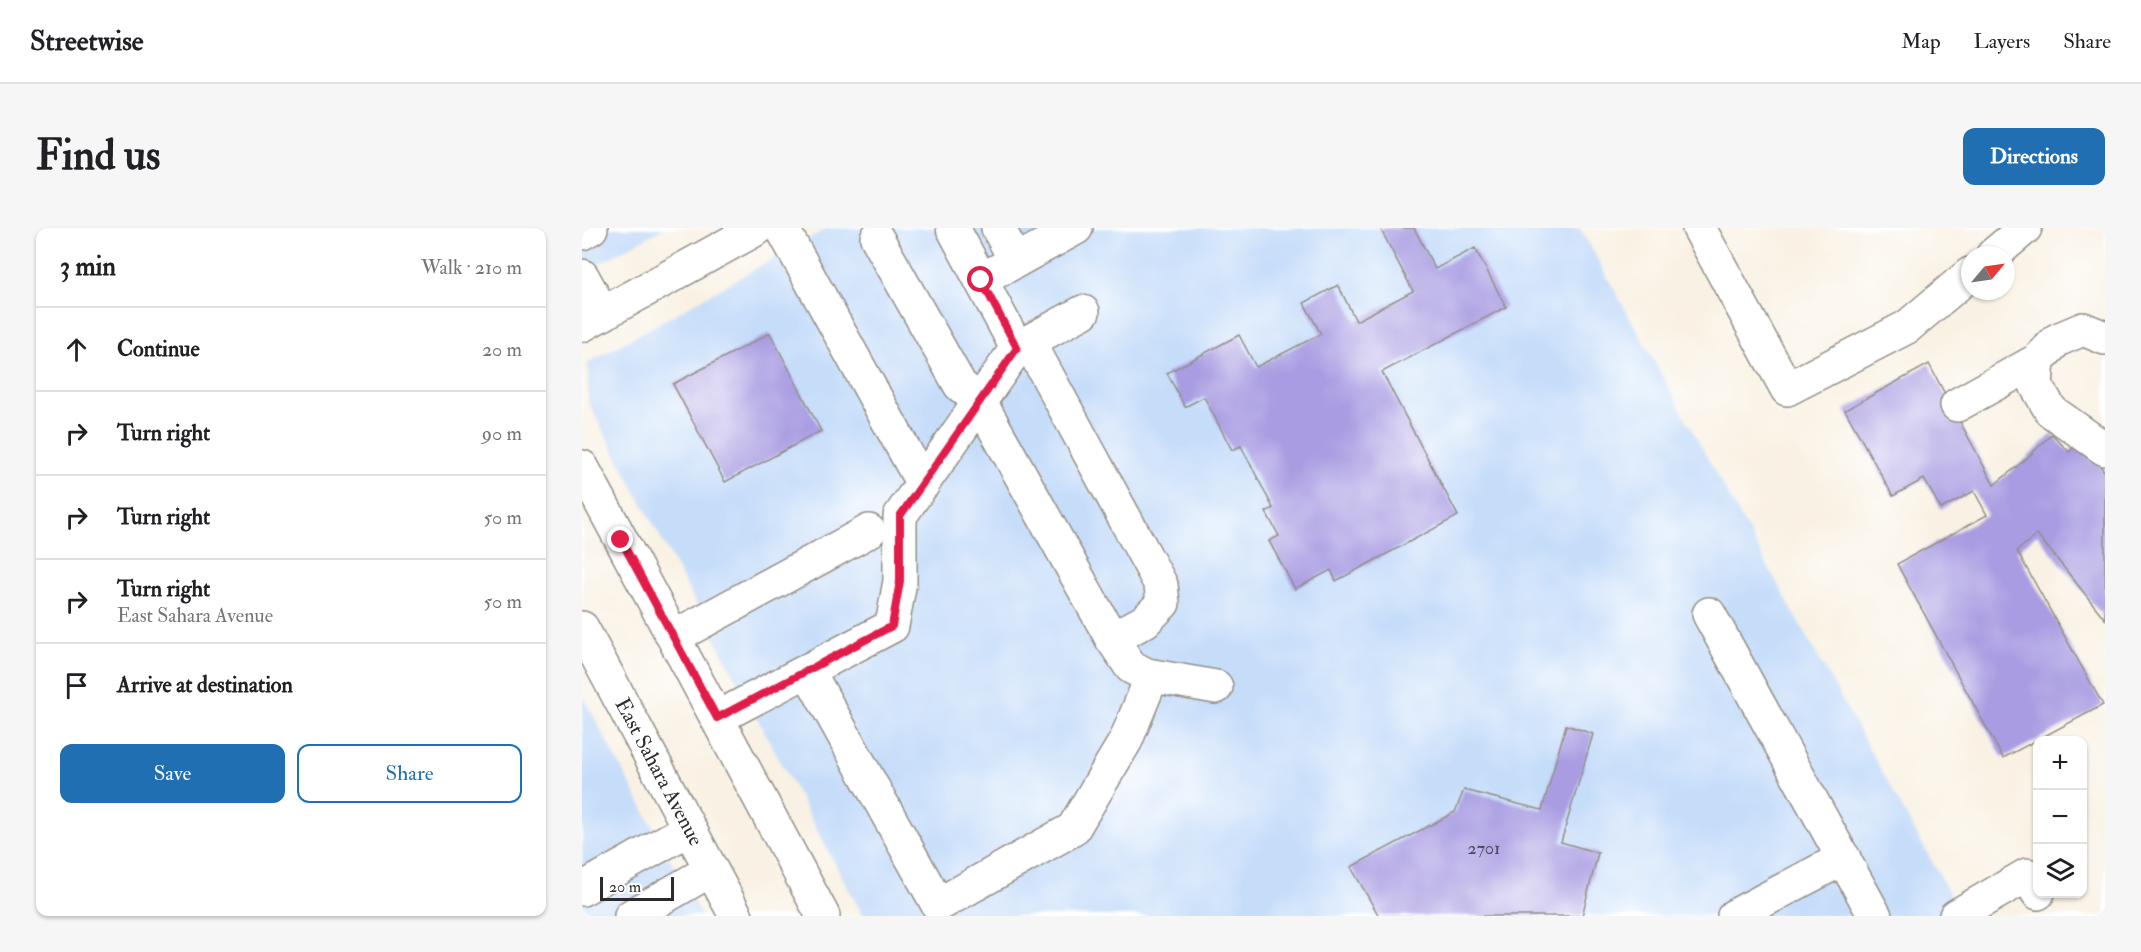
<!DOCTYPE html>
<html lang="en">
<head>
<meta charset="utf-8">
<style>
  body { margin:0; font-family:"IM FELL Double Pica",serif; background:#f6f6f6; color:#202124 }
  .controls { position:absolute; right:18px; bottom:18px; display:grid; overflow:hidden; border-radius:12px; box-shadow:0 2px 4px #0004 }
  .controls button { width:54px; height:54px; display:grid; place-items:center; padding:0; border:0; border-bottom:2px solid #e0e0e0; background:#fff; color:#202124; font:30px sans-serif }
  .compass { position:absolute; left:1379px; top:18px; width:54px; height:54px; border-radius:50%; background:#fff; box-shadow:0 2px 4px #0004; rotate:61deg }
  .scale { position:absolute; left:18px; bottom:15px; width:74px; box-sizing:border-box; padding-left:6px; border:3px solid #2b2b2b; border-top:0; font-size:16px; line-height:21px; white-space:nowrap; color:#2b2b2b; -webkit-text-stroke:4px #fff; paint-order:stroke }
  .stop { position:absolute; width:18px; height:18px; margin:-14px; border:4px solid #e11d48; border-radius:50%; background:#fff }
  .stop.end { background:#e11d48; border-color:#fff; box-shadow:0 2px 6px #0008 }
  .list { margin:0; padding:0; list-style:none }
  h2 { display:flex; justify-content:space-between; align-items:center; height:78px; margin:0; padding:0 24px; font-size:26px }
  h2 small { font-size:20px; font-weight:400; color:#757577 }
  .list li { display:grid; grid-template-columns:39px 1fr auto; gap:18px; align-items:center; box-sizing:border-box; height:84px; padding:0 24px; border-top:2px solid #e0e0e0 }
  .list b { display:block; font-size:22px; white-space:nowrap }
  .list p { margin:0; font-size:20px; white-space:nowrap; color:#757577 }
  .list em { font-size:20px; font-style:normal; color:#757577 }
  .actions { display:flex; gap:12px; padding:18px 24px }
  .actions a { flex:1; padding:14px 0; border:2px solid #1f6fb2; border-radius:12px; text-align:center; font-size:21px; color:#1f6fb2 }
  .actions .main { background:#1f6fb2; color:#fff }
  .icon { flex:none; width:33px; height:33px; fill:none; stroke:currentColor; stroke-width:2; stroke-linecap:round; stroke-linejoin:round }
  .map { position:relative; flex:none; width:1523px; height:688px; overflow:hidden; border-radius:12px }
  header { display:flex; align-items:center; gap:36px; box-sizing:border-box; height:84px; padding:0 30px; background:#fff; border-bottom:2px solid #e0e0e0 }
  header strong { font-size:28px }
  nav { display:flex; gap:33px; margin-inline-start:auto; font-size:21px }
  .intro { display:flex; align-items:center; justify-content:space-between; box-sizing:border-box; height:144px; padding:0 36px }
  h1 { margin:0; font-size:42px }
  .button { padding:15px 27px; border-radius:12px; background:#1f6fb2; color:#fff; font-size:21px; font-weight:700 }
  main { display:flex; gap:36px; padding:0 36px }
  aside { flex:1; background:#fff; border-radius:12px; box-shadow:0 2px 4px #0004 }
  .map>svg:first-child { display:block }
  .built { fill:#c6ddf9 }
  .building { fill:#a99ce2 }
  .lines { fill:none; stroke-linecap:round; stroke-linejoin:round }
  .minor-casing { stroke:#928e87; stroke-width:36 }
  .major-casing { stroke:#928e87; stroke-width:36 }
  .minor { stroke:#fff; stroke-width:33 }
  .major { stroke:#fff; stroke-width:33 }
  .route { stroke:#e11d48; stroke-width:8 }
  .labels { text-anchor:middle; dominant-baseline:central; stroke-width:4.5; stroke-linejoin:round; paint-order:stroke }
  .number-label { font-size:18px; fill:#4a4759 }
  .street-label { font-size:21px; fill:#2b2b2b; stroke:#fff }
</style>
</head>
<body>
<header>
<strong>Streetwise</strong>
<nav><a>Map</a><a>Layers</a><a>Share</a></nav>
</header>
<div class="intro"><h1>Find us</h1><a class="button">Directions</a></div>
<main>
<aside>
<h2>3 min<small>Walk · 210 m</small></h2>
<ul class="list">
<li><svg class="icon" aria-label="ahead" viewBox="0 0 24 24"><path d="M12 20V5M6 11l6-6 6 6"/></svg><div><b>Continue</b></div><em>20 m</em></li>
<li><svg class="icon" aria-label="right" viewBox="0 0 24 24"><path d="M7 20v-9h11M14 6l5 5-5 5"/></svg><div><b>Turn right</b></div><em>90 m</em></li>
<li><svg class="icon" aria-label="right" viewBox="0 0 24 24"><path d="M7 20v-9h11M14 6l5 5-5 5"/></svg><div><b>Turn right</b></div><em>50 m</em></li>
<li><svg class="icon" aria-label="right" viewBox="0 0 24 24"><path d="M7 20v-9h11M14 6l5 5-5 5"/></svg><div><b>Turn right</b><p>East Sahara Avenue</p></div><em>50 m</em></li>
<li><svg class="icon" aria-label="arrive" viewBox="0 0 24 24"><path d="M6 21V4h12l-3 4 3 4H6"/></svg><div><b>Arrive at destination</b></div></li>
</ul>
<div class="actions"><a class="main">Save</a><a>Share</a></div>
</aside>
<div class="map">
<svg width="1523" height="688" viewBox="0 0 1523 688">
  <rect width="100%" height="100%" fill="#fff"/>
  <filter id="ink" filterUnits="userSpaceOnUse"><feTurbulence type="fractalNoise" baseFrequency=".0167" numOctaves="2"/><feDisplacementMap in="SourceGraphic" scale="12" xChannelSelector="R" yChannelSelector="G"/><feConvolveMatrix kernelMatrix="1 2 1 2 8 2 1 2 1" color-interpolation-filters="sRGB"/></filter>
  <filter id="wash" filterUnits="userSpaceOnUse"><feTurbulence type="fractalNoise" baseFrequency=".008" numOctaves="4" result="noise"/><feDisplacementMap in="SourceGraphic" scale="24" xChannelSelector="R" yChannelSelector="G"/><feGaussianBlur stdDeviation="1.35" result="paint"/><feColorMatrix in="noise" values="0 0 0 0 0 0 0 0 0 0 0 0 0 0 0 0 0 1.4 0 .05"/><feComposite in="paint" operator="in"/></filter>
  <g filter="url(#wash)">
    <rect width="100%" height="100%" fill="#f9f1e3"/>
    <g class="built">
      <path d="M0,0H82L0,45Z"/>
      <path d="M246,0H998L1380,688H281L6,174V135Z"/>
      <path d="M0,467L119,688H0Z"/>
    </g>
    <g id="blocks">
      <g class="building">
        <path d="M798,0H832L853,41L893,20L924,79L800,144L876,288L754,353L749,342L713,361L687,313L697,308L684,284L691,280L659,218L650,222L622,169L603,179L585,145L657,107L674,139L739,106L722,75L756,57L774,93L831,63Z"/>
        <path d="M188,105L239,203L143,254L91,156Z"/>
        <path d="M1347,136L1412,257L1444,231L1470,206L1487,224L1498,213L1523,244V391L1455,306L1435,323L1521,477L1421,530L1315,336L1405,287L1392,263L1359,281L1342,251L1311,268L1263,182Z"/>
        <path d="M984,497L1011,506L979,614L1016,625L1000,688H797L769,639L873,584L882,562L960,582Z"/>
      </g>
    </g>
  </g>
  <g filter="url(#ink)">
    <use href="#blocks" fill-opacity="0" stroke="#928e87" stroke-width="1.5"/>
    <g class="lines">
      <defs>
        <g id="minor">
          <path d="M200,0L341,256"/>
          <path d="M416,0L434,33"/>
          <path d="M1117,0L1205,161L1325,99L1388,46"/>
          <path d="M0,5L9,0"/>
          <path d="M295,10L378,157L398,174L530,411"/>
          <path d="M1411,27L1443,0"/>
          <path d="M0,48L21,86"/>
          <path d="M399,52L494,0"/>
          <path d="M0,97L176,0"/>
          <path d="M447,114L579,357L581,375L563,393L530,411L549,439L565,447L634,459"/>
          <path d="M435,120L501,84"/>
          <path d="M1456,132L1454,157L1469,183L1523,221"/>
          <path d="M1375,177L1456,132L1475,112L1501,101L1523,110"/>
          <path d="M1127,386L1293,688"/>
          <path d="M92,409L287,303"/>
          <path d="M226,443L356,677L491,601L544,512L570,448"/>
          <path d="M135,490L310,398L318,353V288L435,120L371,0"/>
          <path d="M0,661L107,601"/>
          <path d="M49,688L129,642"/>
          <path d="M1152,688L1262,630"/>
          <path d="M1374,688L1445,647L1456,665"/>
        </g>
        <g id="major">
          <path d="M0,239L241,688"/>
          <path d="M0,400L154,688"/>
        </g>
      </defs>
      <use href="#minor" class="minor-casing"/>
      <use href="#major" class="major-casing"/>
      <use href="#minor" class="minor"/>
      <use href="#major" class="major"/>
    </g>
  </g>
  <g class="lines" filter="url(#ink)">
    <path class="route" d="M39,312L135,490L310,398L318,353V288L435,120L399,52"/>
  </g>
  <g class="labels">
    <g class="number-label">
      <text x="902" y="620">2701</text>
    </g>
    <g class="street-label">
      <text transform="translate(77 544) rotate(62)">East Sahara Avenue</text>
    </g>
  </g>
</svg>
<div class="controls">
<button>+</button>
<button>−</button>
<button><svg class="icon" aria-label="layers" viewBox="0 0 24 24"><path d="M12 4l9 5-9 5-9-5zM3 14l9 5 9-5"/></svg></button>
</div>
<svg class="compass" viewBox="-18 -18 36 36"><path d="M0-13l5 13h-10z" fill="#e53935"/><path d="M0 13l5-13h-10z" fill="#757577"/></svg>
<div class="scale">20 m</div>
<div class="stop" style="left:399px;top:52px"></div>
<div class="stop end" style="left:39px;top:312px"></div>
</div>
</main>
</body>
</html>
